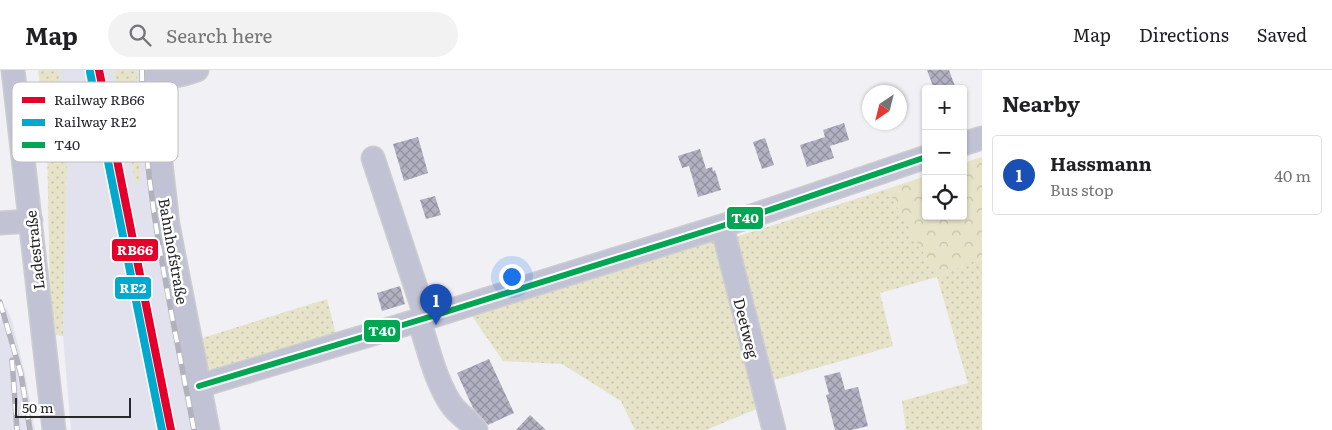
<!DOCTYPE html>
<html lang="en">
<head>
<meta charset="utf-8">
<style>
  body { margin:0; font-family:Literata,serif; background:#f2f2f2; color:#202124 }
  .controls { position:absolute; right:15px; top:15px; display:grid; overflow:hidden; border-radius:5px; box-shadow:0 1px 4px #0004 }
  .controls button { width:45px; height:45px; display:grid; place-items:center; padding:0; border:0; border-bottom:1px solid #e0e0e0; background:#fff; color:#202124; font:25px sans-serif }
  .compass { position:absolute; left:862px; top:15px; width:45px; height:45px; border-radius:50%; background:#fff; box-shadow:0 1px 4px #0004; rotate:215deg }
  .scale { position:absolute; left:15px; bottom:12px; width:116px; box-sizing:border-box; padding-left:5px; border:2px solid #28282c; border-top:0; font-size:14px; line-height:18px; white-space:nowrap; color:#28282c; -webkit-text-stroke:4px #fff; paint-order:stroke }
  .you { position:absolute; left:511px; top:206px; width:18px; height:18px; margin:-12px; border:4px solid #fff; border-radius:50%; background:#1a73e8; box-shadow:0 0 0 8px #1a73e833 }
  .badge { display:grid; place-items:center; width:32px; height:32px; border-radius:50%; background:#b45309; color:#fff; font-size:16px; font-weight:700 }
  .pin { position:absolute; translate:-50% -41px; filter:drop-shadow(0 1px 2px #0008) }
  .pin::after { content:''; position:absolute; top:26px; width:18px; height:15px; background:inherit; clip-path:polygon(0 0,100% 0,50% 100%) }
  .list { margin:0; padding:0; list-style:none }
  h2 { display:flex; justify-content:space-between; align-items:center; height:65px; margin:0; padding:0 20px; font-size:21px }
  h2 small { font-size:16px; font-weight:400; color:#757577 }
  .list li { display:grid; grid-template-columns:32px 1fr auto; gap:15px; align-items:center; box-sizing:border-box; height:80px; margin:0 10px 10px; padding:0 10px; border:1px solid #e0e0e0; border-radius:5px }
  .list b { display:block; font-size:19px; white-space:nowrap }
  .list p { margin:0; font-size:16px; white-space:nowrap; color:#757577 }
  .list em { font-size:16px; font-style:normal; color:#757577 }
  .icon { flex:none; width:28px; height:28px; fill:none; stroke:currentColor; stroke-width:2; stroke-linecap:round; stroke-linejoin:round }
  .map { position:relative; flex:none; width:982px; height:360px; overflow:hidden }
  header { display:flex; align-items:center; gap:30px; box-sizing:border-box; height:70px; padding:0 25px; background:#fff; border-bottom:1px solid #e0e0e0 }
  header strong { font-size:24px }
  nav { display:flex; gap:28px; margin-inline-start:auto; font-size:18px }
  .search { width:350px; height:45px; background:#f2f2f2; display:flex; align-items:center; gap:12px; box-sizing:border-box; padding:0 18px; border-radius:28px; color:#757577; font-size:19px }
  main { display:flex }
  aside { flex:1; background:#fff }
  .map>svg:first-child { display:block }
  .built { fill:#e1e2ee }
  .grass { fill:url(#grass-dots) }
  .forest { fill:url(#forest-crowns) }
  .building { fill:url(#building-cross-hatch) }
  .lines { fill:none; stroke-linecap:round; stroke-linejoin:round }
  .minor-casing { stroke:#cdcdd0; stroke-width:25 }
  .minor { stroke:#c1c2d3; stroke-width:22 }
  .rail-casing { stroke:#b1b2bc; stroke-width:5.5 }
  .rail { stroke:#fff; stroke-width:4; stroke-dasharray:11; stroke-linecap:butt }
  .bus-1-casing { stroke:#fff; stroke-width:10 }
  .bus-1 { stroke:#00a651; stroke-width:6 }
  .rail-1-casing { stroke:#fff; stroke-width:11 }
  .rail-2-casing { stroke:#fff; stroke-width:11 }
  .rail-1 { stroke:#e4002b; stroke-width:8 }
  .rail-2 { stroke:#00a9ce; stroke-width:8 }
  .labels { text-anchor:middle; dominant-baseline:central; stroke-width:5; stroke-linejoin:round; paint-order:stroke }
  .street-label { font-size:15px; fill:#28282c; stroke:#fff }
  .key { fill:#fff; stroke:#bebec0; stroke-width:1 }
  .key-label { font-size:14px; fill:#28282c }
  .line-badge { stroke:#fff; stroke-width:2 }
  .badge-label { font-size:14px; text-anchor:middle; font-weight:bold; fill:#fff }
</style>
</head>
<body>
<header>
<strong>Map</strong>
<div class="search"><svg class="icon" aria-label="search" viewBox="0 0 24 24"><circle cx="10" cy="10" r="6"/><path d="M15 15l6 6"/></svg>Search here</div>
<nav><a>Map</a><a>Directions</a><a>Saved</a></nav>
</header>
<main>
<div class="map">
<svg width="982" height="360" viewBox="0 0 982 360">
  <defs>
    <pattern id="grass-dots" width="8" height="8" patternUnits="userSpaceOnUse" patternTransform="scale(1.25)"><rect width="8" height="8" fill="#e6e3c9"/><path d="M2 2h.1M6 6h.1" fill="none" stroke="#c5c3ad" stroke-width="1.8" stroke-linecap="round"/></pattern>
    <pattern id="forest-crowns" width="20" height="18" patternUnits="userSpaceOnUse" patternTransform="scale(1.25)"><rect width="20" height="18" fill="#e6e3c9"/><path d="M2 6a3 3 0 1 1 6 0M12 15a3 3 0 1 1 6 0" fill="none" stroke="#c5c3ad"/></pattern>
    <pattern id="building-cross-hatch" width="8" height="8" patternUnits="userSpaceOnUse" patternTransform="scale(1.25)"><rect width="8" height="8" fill="#b1b1c2"/><path d="M0 0l8 8M0 8l8-8" fill="none" stroke="#90909e"/></pattern>
  </defs>
  <rect width="100%" height="100%" fill="#f0f0f5"/>
  <g class="built">
    <path d="M58,0H114L135,112L137,0H148L200,360H71L63,266L68,59Z"/>
    <path d="M6,237L12,251L25,303L35,360H0V252Z"/>
  </g>
  <g class="grass">
    <path d="M38,0H58L68,59L63,266L56,265L50,227L47,73Z"/>
    <path d="M114,0H137L140,111L135,112Z"/>
    <path d="M887,119L937,206L982,188V360H906L902,331L968,313L937,207L880,223L893,276L771,311L736,167Z"/>
    <path d="M715,171L759,338L706,360H635L621,331L562,294L503,291L472,246Z"/>
    <path d="M327,229L336,264L213,301L205,296L199,269Z"/>
  </g>
  <path class="forest" d="M982,87V188L937,207L887,119L926,106V146H963V93Z"/>
  <g class="building">
    <path d="M927,0H949L956,19H934Z"/>
    <path d="M844,53L849,70L830,76L834,88L807,97L800,75L825,67L823,60Z"/>
    <path d="M418,67L428,103L404,111L393,74Z"/>
    <path d="M765,68L774,95L762,99L753,72Z"/>
    <path d="M700,79L706,99L712,97L713,101L715,100L721,120L698,127L689,96L682,98L678,86Z"/>
    <path d="M435,126L441,145L426,149L420,130Z"/>
    <path d="M400,216L405,234L382,241L377,223Z"/>
    <path d="M489,289L514,343L488,355L473,338L457,303Z"/>
    <path d="M840,302L845,320L858,317L868,356L852,360H835L826,325L829,324L824,306Z"/>
    <path d="M530,345L546,360H516Z"/>
  </g>
  <g class="lines">
    <defs>
      <g id="minor">
        <path d="M13,0L54,360"/>
        <path d="M155,0L156,49L168,155L208,360"/>
        <path d="M155,8C170,8 183,5 197,0"/>
        <path d="M963,74L982,68"/>
        <path d="M373,88L426,248"/>
        <path d="M0,153L31,151"/>
        <path d="M722,156L774,360"/>
        <path d="M419,250C428,277 436,315 454,338C461,346 470,351 476,360"/>
        <path d="M199,316L436,245L722,156L926,87"/>
      </g>
    </defs>
    <use href="#minor" class="minor-casing"/>
    <use href="#minor" class="minor"/>
    <defs>
      <g id="rail">
        <path d="M142,0C143,122 172,241 194,360"/>
        <path d="M0,232L21,304L30,360"/>
        <path d="M12,290L17,360"/>
      </g>
    </defs>
    <use href="#rail" class="rail-casing"/>
    <use href="#rail" class="rail"/>
    <defs>
      <path id="bus-1" d="M199,316L436,245L722,156L926,87"/>
    </defs>
    <use href="#bus-1" class="bus-1-casing"/>
    <use href="#bus-1" class="bus-1"/>
    <defs>
      <path id="rail-1" d="M99,0L171,360"/>
      <path id="rail-2" d="M90,2L162,360"/>
    </defs>
    <use href="#rail-1" class="rail-1-casing"/>
    <use href="#rail-2" class="rail-2-casing"/>
    <use href="#rail-1" class="rail-1"/>
    <use href="#rail-2" class="rail-2"/>
  </g>
  <g class="labels">
    <g class="street-label">
      <text transform="translate(34 180) rotate(-96)">Ladestraße</text>
      <text transform="translate(174 181) rotate(80)">Bahnhofstraße</text>
      <text transform="translate(747 258) rotate(76)">Deetweg</text>
    </g>
  </g>
  <rect x="12" y="12" width="166" height="80" rx="8" class="key"/>
  <rect x="22" y="27" width="23" height="6" fill="#e4002b"/>
  <rect x="22" y="49" width="23" height="7" fill="#00a9ce"/>
  <rect x="22" y="72" width="23" height="6" fill="#00a651"/>
  <g class="key-label">
    <text x="54" y="35">Railway RB66</text>
    <text x="54" y="57">Railway RE2</text>
    <text x="54" y="80">T40</text>
  </g>
  <g class="line-badge">
    <rect x="726" y="136" width="38" height="24" rx="5" fill="#00a651"/>
    <rect x="111" y="168" width="48" height="24" rx="5" fill="#e4002b"/>
    <rect x="114" y="206" width="38" height="24" rx="5" fill="#00a9ce"/>
    <rect x="363" y="249" width="38" height="24" rx="5" fill="#00a651"/>
  </g>
  <g class="badge-label">
    <text x="745" y="153">T40</text>
    <text x="135" y="185">RB66</text>
    <text x="133" y="223">RE2</text>
    <text x="382" y="266">T40</text>
  </g>
</svg>
<div class="controls">
<button>+</button>
<button>−</button>
<button><svg class="icon" aria-label="locate" viewBox="0 0 24 24"><circle cx="12" cy="12" r="6"/><path d="M12 2v4M12 18v4M2 12h4M18 12h4"/></svg></button>
</div>
<svg class="compass" viewBox="-18 -18 36 36"><path d="M0-13l5 13h-10z" fill="#e53935"/><path d="M0 13l5-13h-10z" fill="#757577"/></svg>
<div class="scale">50 m</div>
<div class="you"></div>
<div class="pin badge" style="left:436px;top:255px;background:#1a4fb4">1</div>
</div>
<aside>
<h2>Nearby<small></small></h2>
<ul class="list">
<li><span class="badge" style="background:#1a4fb4">1</span><div><b>Hassmann</b><p>Bus stop</p></div><em>40 m</em></li>
</ul>
</aside>
</main>
</body>
</html>
